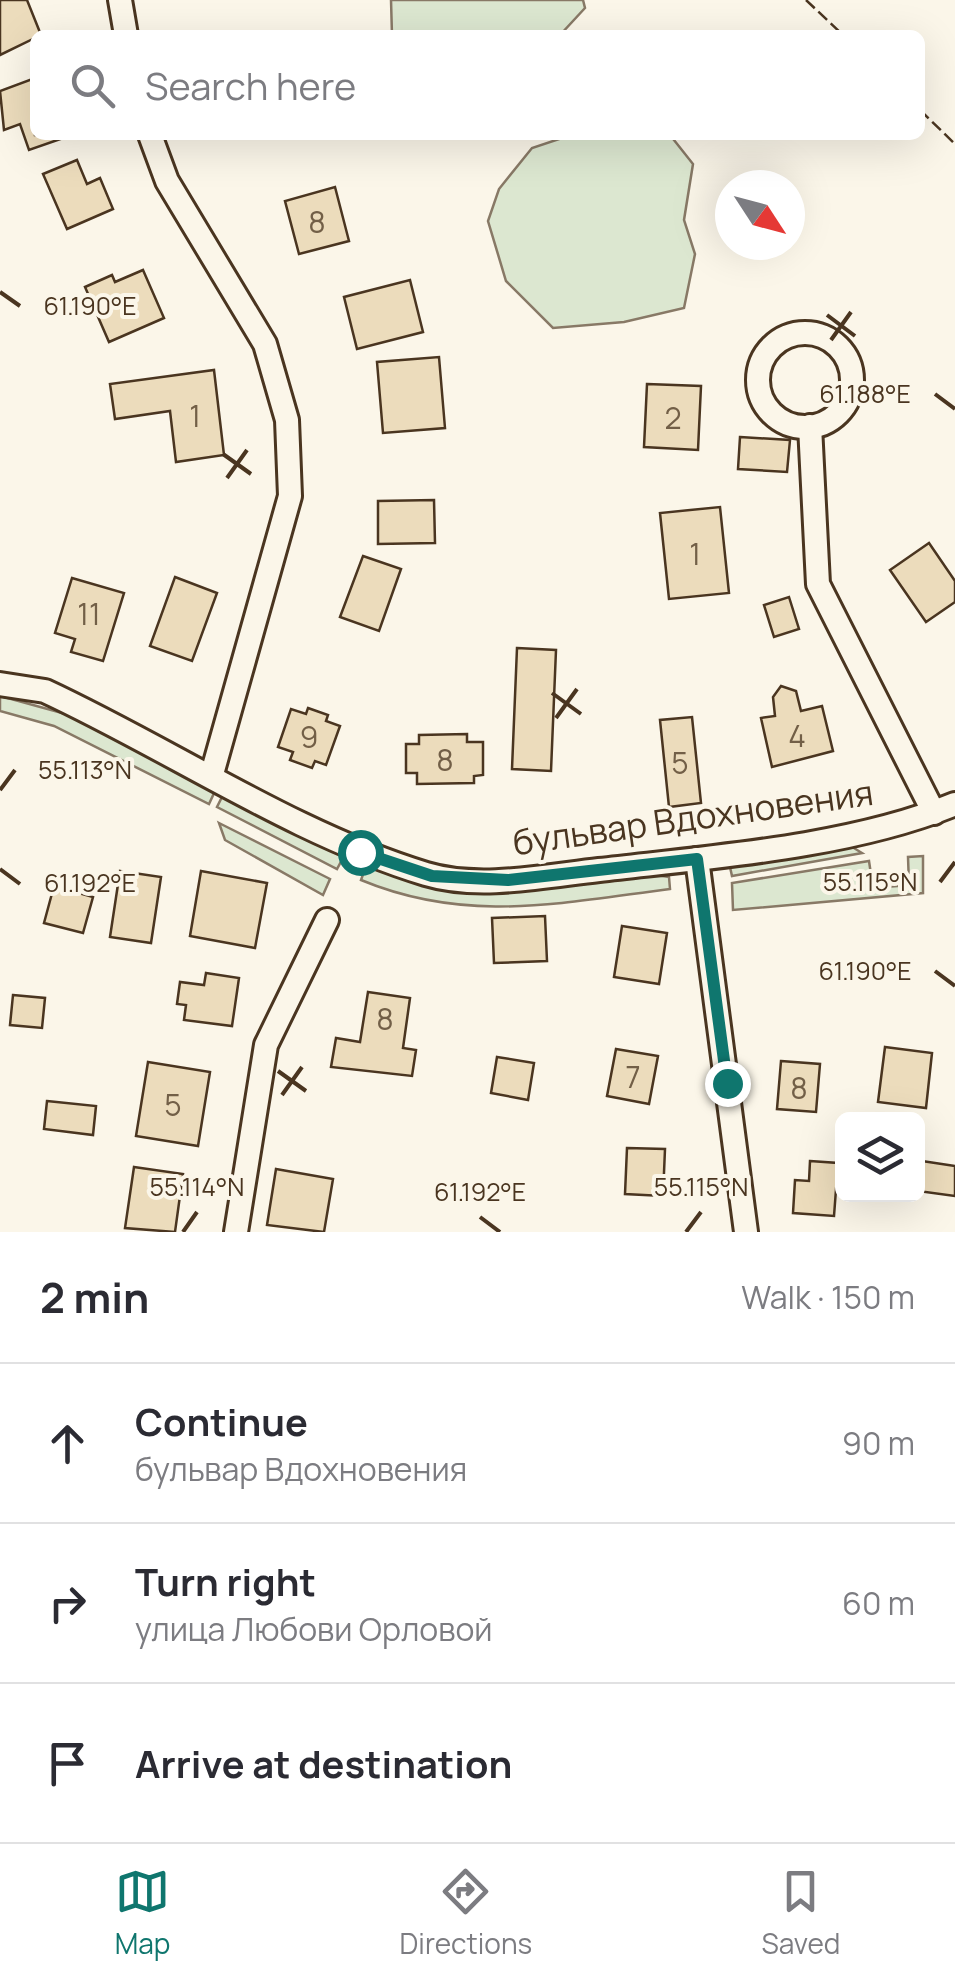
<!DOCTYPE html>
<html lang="en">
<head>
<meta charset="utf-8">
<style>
  body { margin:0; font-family:Manrope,sans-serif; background:#f7f7f7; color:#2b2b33 }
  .controls { position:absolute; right:30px; bottom:30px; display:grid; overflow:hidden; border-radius:15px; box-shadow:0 10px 40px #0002 }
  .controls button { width:90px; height:90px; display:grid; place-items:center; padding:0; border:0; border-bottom:2px solid #e1e1e2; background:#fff; color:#2b2b33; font:50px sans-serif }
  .compass { position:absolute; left:715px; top:170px; width:90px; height:90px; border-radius:50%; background:#fff; box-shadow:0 10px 40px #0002; rotate:126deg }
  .stop { position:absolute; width:30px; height:30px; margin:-22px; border:8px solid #0f766e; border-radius:50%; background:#fff }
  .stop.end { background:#0f766e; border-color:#fff; box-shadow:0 2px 10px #0008 }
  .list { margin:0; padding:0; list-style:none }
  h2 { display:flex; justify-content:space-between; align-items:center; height:130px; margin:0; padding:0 40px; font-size:42px }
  h2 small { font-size:32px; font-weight:400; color:#7c7c81 }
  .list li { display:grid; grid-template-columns:65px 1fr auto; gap:30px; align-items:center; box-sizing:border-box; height:160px; padding:0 40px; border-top:2px solid #e1e1e2 }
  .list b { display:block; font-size:38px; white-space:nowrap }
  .list p { margin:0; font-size:32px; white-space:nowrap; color:#7c7c81 }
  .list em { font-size:32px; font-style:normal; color:#7c7c81 }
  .icon { flex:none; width:55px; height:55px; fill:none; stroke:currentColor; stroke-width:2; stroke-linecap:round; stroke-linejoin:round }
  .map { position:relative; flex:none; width:955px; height:1232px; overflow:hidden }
  .search { position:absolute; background:#fff; box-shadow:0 10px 40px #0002; left:30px; right:30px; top:30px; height:110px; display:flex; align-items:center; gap:25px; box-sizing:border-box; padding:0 35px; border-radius:15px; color:#7c7c81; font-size:38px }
  .sheet { height:610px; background:#fff }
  nav { display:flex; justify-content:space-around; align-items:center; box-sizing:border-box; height:140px; border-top:2px solid #e1e1e2; background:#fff; font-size:28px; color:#7c7c81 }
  nav a { display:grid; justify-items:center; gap:5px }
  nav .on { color:#0f766e }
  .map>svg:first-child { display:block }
  .green { fill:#dce7d0; stroke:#887966; stroke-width:2.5 }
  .building { fill:#ecdcbc; stroke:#4a3520; stroke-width:2.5 }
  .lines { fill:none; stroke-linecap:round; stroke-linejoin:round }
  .minor-casing { stroke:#4a3520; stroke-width:28 }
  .minor { stroke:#fbf6e9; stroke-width:22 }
  .fence { stroke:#4a3520; stroke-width:2.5; stroke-dasharray:12 5; stroke-linecap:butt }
  .route { stroke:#0f766e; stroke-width:12 }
  .ticks { fill:none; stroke:#4a3520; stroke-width:4 }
  .labels { text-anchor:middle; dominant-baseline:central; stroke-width:8; stroke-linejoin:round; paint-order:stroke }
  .number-label { font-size:30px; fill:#725f47 }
  .street-label { font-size:35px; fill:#4a3520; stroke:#fbf6e9 }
  .ticks-label { font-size:25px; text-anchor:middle; fill:#4a3520; stroke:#fbf6e9; stroke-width:8; stroke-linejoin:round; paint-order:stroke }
</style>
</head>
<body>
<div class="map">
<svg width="955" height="1232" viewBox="0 0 955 1232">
  <rect width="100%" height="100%" fill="#fbf6e9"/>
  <g class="green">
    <path d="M391,0H583L585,8L560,35H392Z"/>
    <path d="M571,135H670L693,164L684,220L695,254L684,308L624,322L553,328L506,281L488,221L499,189L532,148Z"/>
    <path d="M0,696L73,716L215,791L209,804L54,726L0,711Z"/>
    <path d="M223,795L344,856L337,869L217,807Z"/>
    <path d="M219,823L330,879L323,895L225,840Z"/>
    <path d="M849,845L862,853L732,876L730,867Z"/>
    <path d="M923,856V893L733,910L732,883L869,861L873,888L909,885L908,857Z"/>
    <path d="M366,866C464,901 555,888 656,875L669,877L670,889C560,903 467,924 361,880Z"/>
  </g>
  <g class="building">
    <path d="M0,0H27L41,35L0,55Z"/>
    <path d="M35,78V135L69,136L29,150L20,124L4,130L0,91Z"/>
    <path d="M77,160L87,184L100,178L113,209L67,229L43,174Z"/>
    <path d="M335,187L349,241L299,254L285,201Z"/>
    <path d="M143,270L164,318L109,342L85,287L112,275L115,282Z"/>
    <path d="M410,280L423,332L357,349L344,297Z"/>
    <path d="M439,357L445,428L383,433L377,362Z"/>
    <path d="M214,370L224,455L176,462L170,411L115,419L110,384Z"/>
    <path d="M647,384L701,386L698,450L644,447Z"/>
    <path d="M740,437L790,440L787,472L738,469Z"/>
    <path d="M434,500L435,543L378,544V501Z"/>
    <path d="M720,507L729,593L669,599L660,513Z"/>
    <path d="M929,543L955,581V602L926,622L890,570Z"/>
    <path d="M363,556L401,569L379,631L340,617Z"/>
    <path d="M175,577L217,593L192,661L150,646Z"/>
    <path d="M72,578L124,593L103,661L71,652L75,639L55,633Z"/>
    <path d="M789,597L799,629L774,637L764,605Z"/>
    <path d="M517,648L556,650L551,771L512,769Z"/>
    <path d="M781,686L796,691L801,711L822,706L833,751L772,767L761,718L775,716L773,697Z"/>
    <path d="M308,708L328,715L326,721L340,726L326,765L315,761L312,768L290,760L293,752L278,747L291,709L306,714Z"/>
    <path d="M692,717L701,803L669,807L660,720Z"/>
    <path d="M467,734V742H483V775L474,776V783L417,784V773H406V744H419V735Z"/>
    <path d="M120,871L161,877L151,943L110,937Z"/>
    <path d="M201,871L267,883L255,948L190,936Z"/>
    <path d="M54,886L93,897L83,933L44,923Z"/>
    <path d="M545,916L547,961L494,963L492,918Z"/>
    <path d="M622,926L667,933L659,984L614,977Z"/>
    <path d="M206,973L239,978L232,1026L184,1020L186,1005L177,1004L180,982L204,985Z"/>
    <path d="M368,992L410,998L403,1048L416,1050L412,1076L331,1067L336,1038L360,1042Z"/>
    <path d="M13,995L45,998L42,1028L10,1025Z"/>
    <path d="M885,1047L932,1053L926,1108L878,1102Z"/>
    <path d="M616,1049L658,1056L649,1104L607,1096Z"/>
    <path d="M497,1057L534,1063L528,1100L491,1093Z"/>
    <path d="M781,1061L820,1064L816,1112L777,1109Z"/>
    <path d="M148,1062L210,1072L198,1146L136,1136Z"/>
    <path d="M47,1101L96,1106L93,1135L44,1129Z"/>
    <path d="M627,1148L665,1149L663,1196L625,1194Z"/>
    <path d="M810,1161L838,1163L834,1216L793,1213L795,1180L809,1181Z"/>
    <path d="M922,1161L955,1166V1196L918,1191Z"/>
    <path d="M134,1167L183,1174L175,1232L125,1228Z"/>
    <path d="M276,1169L333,1179L324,1232L267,1225Z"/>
  </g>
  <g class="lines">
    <defs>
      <g id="minor">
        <path d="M120,0L126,35"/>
        <path d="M150,135L167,181L265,344L287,420L290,496L212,774"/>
        <circle cx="805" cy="380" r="47"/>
        <path d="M810,426L818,584L934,813"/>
        <path d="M0,684L45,691C170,749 294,834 426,874C479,890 545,876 599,870C711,857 851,847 955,804"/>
        <path d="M697,859L746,1232"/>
        <path d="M236,1232L266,1045L327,920"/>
      </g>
    </defs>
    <use href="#minor" class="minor-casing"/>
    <use href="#minor" class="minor"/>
    <g class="fence">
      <path d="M806,0L843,35"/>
      <path d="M920,110L955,144"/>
    </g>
  </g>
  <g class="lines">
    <path class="route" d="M360,852L432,876L508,880L697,859L727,1083"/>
  </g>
  <path class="ticks" d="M0,292L20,306M827,315L855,336M831,340L851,312M935,394L955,409M223,454L251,474M227,478L247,450M552,693L581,714M556,718L577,689M0,790L15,770M0,869L20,884M940,882L955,862M935,971L955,986M278,1071L306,1091M282,1095L302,1067M480,1217L500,1232M183,1232L197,1212M686,1232L701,1212"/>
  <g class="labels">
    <g class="number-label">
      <text x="317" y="221">8</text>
      <text x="195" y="415">1</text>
      <text x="673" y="417">2</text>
      <text x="695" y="553">1</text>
      <text x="89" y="613">11</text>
      <text x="797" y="735">4</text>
      <text x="309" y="736">9</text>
      <text x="445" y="759">8</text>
      <text x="680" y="762">5</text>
      <text x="385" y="1018">8</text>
      <text x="633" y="1076">7</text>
      <text x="799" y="1087">8</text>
      <text x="173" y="1104">5</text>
    </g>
    <g class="street-label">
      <text transform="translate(693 817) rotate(-8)">бульвар Вдохновения</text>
    </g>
  </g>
  <g class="ticks-label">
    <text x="90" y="315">61.190°E</text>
    <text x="865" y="403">61.188°E</text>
    <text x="85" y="779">55.113°N</text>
    <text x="870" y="891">55.115°N</text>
    <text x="90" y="892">61.192°E</text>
    <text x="865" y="980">61.190°E</text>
    <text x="197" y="1196">55.114°N</text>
    <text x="701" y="1196">55.115°N</text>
    <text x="480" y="1201">61.192°E</text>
  </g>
</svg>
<div class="controls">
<button><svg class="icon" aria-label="layers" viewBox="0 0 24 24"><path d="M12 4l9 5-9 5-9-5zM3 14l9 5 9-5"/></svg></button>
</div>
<svg class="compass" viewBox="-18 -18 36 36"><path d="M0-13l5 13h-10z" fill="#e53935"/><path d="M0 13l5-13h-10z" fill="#7c7c81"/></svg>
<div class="stop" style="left:360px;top:852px"></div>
<div class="stop end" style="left:727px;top:1083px"></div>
<div class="search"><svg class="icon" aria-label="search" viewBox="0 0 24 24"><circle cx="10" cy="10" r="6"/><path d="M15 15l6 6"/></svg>Search here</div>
</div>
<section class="sheet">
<h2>2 min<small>Walk · 150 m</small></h2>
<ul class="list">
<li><svg class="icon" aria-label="ahead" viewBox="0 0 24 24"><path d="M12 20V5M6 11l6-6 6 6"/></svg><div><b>Continue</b><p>бульвар Вдохновения</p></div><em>90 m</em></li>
<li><svg class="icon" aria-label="right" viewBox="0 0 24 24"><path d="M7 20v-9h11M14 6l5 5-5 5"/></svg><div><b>Turn right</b><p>улица Любови Орловой</p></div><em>60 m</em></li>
<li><svg class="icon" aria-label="arrive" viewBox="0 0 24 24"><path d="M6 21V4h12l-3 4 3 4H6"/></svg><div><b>Arrive at destination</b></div></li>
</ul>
</section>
<nav>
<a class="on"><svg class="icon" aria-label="map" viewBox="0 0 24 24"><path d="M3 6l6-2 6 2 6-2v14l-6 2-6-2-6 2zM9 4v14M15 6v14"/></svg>Map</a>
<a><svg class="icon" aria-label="directions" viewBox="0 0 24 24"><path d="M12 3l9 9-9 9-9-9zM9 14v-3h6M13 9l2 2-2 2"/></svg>Directions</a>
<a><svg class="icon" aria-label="saved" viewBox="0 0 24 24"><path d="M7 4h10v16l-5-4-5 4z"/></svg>Saved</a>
</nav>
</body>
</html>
